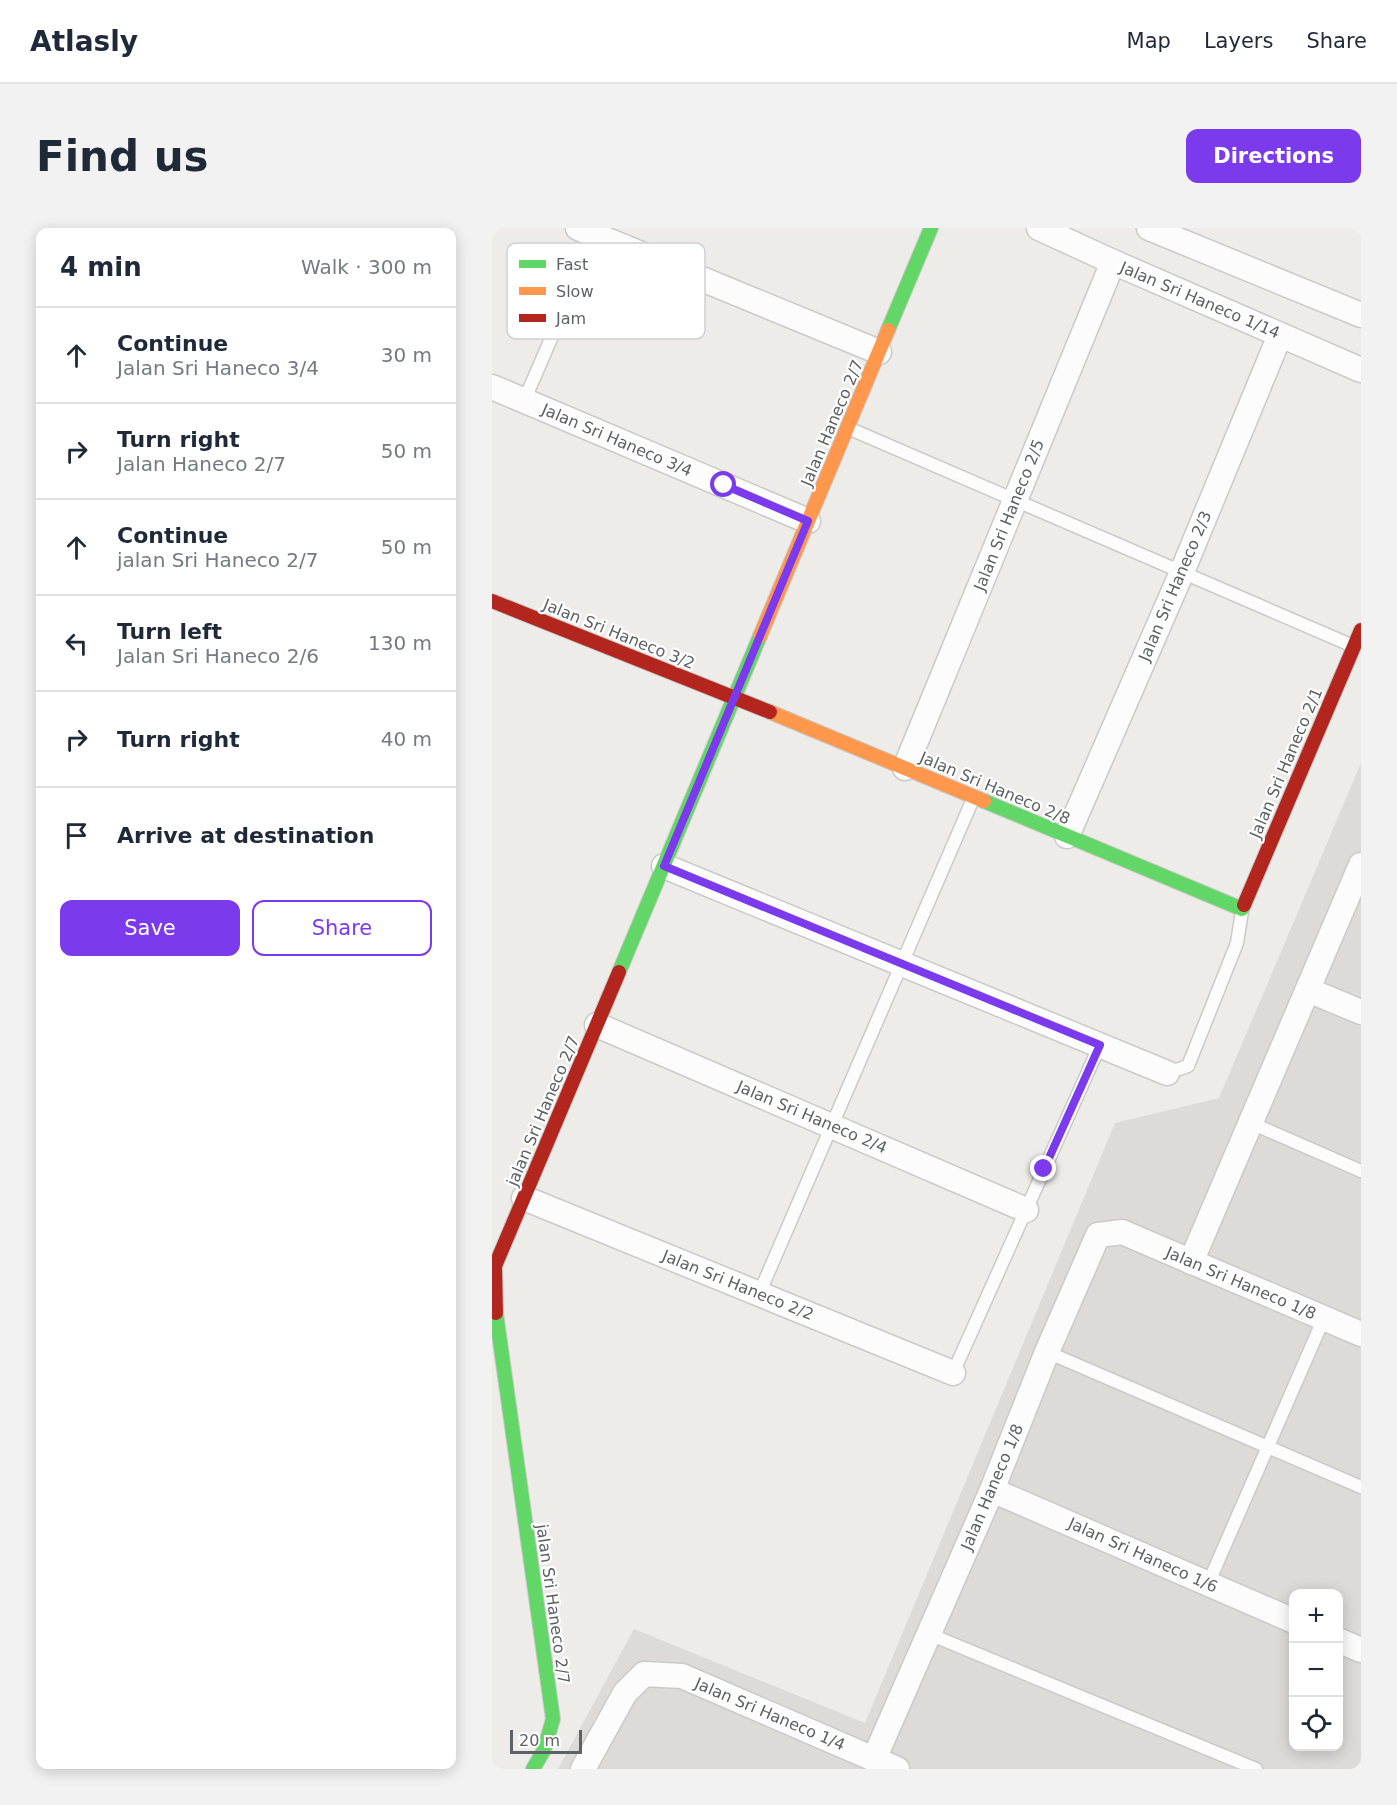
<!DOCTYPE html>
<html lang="en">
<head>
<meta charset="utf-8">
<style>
  body { margin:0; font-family:"DejaVu Sans",sans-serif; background:#f2f2f3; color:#1f2937 }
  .controls { position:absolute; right:18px; bottom:18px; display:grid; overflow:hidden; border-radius:12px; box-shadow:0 3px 15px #0003 }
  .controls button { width:54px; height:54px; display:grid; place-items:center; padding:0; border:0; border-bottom:2px solid #e0e1e3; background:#fff; color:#1f2937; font:30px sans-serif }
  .scale { position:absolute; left:18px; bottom:15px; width:72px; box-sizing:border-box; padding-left:6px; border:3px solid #5e6165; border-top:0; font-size:16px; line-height:21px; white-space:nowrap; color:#5e6165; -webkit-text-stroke:4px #fff; paint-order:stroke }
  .stop { position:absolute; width:18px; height:18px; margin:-14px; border:4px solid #7c3aed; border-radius:50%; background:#fff }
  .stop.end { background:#7c3aed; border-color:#fff; box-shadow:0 2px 6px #0008 }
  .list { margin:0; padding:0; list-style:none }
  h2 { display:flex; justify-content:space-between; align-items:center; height:78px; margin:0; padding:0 24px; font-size:26px }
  h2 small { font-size:20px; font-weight:400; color:#747a83 }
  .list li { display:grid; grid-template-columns:39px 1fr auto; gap:18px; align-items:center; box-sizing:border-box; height:96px; padding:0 24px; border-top:2px solid #e0e1e3 }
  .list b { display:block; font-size:22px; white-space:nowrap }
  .list p { margin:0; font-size:20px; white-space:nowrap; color:#747a83 }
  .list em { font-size:20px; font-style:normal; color:#747a83 }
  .actions { display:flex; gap:12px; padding:18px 24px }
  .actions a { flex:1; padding:14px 0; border:2px solid #7c3aed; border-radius:12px; text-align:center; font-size:21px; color:#7c3aed }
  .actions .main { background:#7c3aed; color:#fff }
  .icon { flex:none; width:33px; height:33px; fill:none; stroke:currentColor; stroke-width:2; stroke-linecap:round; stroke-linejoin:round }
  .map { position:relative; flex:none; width:869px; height:1541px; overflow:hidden; border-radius:12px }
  header { display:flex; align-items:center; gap:36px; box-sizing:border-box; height:84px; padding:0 30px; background:#fff; border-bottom:2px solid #e0e1e3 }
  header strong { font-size:28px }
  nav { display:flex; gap:33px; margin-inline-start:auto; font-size:21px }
  .intro { display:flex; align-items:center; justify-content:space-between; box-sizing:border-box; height:144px; padding:0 36px }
  h1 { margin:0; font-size:42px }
  .button { padding:15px 27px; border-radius:12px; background:#7c3aed; color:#fff; font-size:21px; font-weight:700 }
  main { display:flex; gap:36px; padding:0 36px }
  aside { flex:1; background:#fff; border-radius:12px; box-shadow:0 3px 15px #0003 }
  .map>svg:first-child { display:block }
  .industrial { fill:#dcdbd8; fill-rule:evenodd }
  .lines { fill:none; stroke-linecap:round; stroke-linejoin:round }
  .lane-casing { stroke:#cacac9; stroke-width:15 }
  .street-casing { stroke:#cacac9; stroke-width:27 }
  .fast-casing { stroke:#cacac9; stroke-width:16 }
  .slow-casing { stroke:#cacac9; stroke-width:16 }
  .jam-casing { stroke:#cacac9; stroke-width:16 }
  .lane { stroke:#fcfcfc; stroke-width:12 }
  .street { stroke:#fcfcfc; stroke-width:24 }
  .fast { stroke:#63d668; stroke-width:14 }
  .slow { stroke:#ff974d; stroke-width:14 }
  .jam { stroke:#b3261e; stroke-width:14 }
  .route { stroke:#7c3aed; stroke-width:8 }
  .labels { text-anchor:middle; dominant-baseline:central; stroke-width:4.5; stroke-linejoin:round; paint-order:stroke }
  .street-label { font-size:16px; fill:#5e6165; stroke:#fff }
  .key { fill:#fff; stroke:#cfd0d1; stroke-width:1.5 }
  .key-label { font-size:16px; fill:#5e6165 }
</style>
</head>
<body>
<header>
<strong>Atlasly</strong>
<nav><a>Map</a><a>Layers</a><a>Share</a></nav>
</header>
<div class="intro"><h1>Find us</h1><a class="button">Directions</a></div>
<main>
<aside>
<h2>4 min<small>Walk · 300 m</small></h2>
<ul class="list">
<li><svg class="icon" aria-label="ahead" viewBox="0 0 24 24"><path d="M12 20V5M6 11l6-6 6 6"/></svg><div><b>Continue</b><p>Jalan Sri Haneco 3/4</p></div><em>30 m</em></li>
<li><svg class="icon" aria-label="right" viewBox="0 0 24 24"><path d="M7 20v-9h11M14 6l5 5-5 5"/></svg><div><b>Turn right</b><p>Jalan Haneco 2/7</p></div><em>50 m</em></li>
<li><svg class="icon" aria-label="ahead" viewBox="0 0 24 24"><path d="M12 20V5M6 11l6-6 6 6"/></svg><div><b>Continue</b><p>jalan Sri Haneco 2/7</p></div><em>50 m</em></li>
<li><svg class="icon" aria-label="left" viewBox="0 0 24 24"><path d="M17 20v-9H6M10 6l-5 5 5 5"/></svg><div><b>Turn left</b><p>Jalan Sri Haneco 2/6</p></div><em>130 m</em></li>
<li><svg class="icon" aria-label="right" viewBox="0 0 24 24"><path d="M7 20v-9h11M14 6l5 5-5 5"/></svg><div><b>Turn right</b></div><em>40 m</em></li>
<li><svg class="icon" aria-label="arrive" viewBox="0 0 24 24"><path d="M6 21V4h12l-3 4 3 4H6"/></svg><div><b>Arrive at destination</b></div></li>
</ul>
<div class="actions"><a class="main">Save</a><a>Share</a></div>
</aside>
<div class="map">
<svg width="869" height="1541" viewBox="0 0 869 1541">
  <rect width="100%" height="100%" fill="#edece8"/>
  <path class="industrial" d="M869,535V1541H66L142,1401L373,1495L623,895L727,870ZM802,1366H846V1518H802Z"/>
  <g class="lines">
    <defs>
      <g id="lane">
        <path d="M32,173L104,7"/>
        <path d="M356,200L861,418"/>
        <path d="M675,845L696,838L745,715L750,683"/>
        <path d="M759,895L869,943"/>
        <path d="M267,1066L481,571"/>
        <path d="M555,1124L869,1259"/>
        <path d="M461,1145L608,817"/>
        <path d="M716,1356L832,1090"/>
        <path d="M437,1406L764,1541"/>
      </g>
      <g id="street">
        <path d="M86,0L387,124"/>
        <path d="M547,0L621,34L869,142"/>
        <path d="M657,0L869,87"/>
        <path d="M0,159L316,293"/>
        <path d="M413,540L621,34"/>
        <path d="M575,608L690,344L788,107"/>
        <path d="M172,638L675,845"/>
        <path d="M816,762L869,784"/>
        <path d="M105,797L534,982"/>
        <path d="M32,970L461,1145"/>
        <path d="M699,1034L869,637"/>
        <path d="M500,1262L802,1393"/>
        <path d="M846,1412L869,1422"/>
        <path d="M382,1531L500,1262L555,1124L606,1007L630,1004L869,1106"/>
        <path d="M91,1541L133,1465L152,1446L190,1448L405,1541"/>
      </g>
      <g id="fast">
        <path d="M396,102L439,0"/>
        <path d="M492,573L750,681L752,677"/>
        <path d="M127,744L268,408"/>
        <path d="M4,1085L61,1491L52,1522L41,1541"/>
      </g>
      <g id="slow">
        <path d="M268,408L396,102"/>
        <path d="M278,484L492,573"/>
      </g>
      <g id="jam">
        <path d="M0,373L278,484"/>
        <path d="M752,677L869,402"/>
        <path d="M4,1085L3,1038L127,744"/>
      </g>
    </defs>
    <use href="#lane" class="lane-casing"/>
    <use href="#street" class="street-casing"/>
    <use href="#fast" class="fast-casing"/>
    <use href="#slow" class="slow-casing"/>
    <use href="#jam" class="jam-casing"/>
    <use href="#lane" class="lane"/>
    <use href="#street" class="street"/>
    <use href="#fast" class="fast"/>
    <use href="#slow" class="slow"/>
    <use href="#jam" class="jam"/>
  </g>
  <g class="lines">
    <path class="route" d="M232,257L316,293L172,638L608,817L552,941"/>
  </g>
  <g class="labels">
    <g class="street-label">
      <text transform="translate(708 72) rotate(23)">Jalan Sri Haneco 1/14</text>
      <text transform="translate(340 195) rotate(-67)">Jalan Haneco 2/7</text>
      <text transform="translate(125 212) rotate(23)">Jalan Sri Haneco 3/4</text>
      <text transform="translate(517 287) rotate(-68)">Jalan Sri Haneco 2/5</text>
      <text transform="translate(683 358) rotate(-67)">Jalan Sri Haneco 2/3</text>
      <text transform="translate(127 406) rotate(22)">Jalan Sri Haneco 3/2</text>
      <text transform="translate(794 535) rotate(-67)">Jalan Sri Haneco 2/1</text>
      <text transform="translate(503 560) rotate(23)">Jalan Sri Haneco 2/8</text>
      <text transform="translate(51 883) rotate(-67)">jalan Sri Haneco 2/7</text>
      <text transform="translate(320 889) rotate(23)">Jalan Sri Haneco 2/4</text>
      <text transform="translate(749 1055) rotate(23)">Jalan Sri Haneco 1/8</text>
      <text transform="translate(246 1057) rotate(22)">Jalan Sri Haneco 2/2</text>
      <text transform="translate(500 1259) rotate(-67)">Jalan Haneco 1/8</text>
      <text transform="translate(651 1327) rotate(24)">Jalan Sri Haneco 1/6</text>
      <text transform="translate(61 1376) rotate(82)">jalan Sri Haneco 2/7</text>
      <text transform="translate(278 1486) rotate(23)">Jalan Sri Haneco 1/4</text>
    </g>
  </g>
  <rect x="15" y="15" width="198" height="96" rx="9" class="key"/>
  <rect x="27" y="32" width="27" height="8" fill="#63d668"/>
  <rect x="27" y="59" width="27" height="8" fill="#ff974d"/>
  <rect x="27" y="86" width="27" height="8" fill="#b3261e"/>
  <g class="key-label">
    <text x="64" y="42">Fast</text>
    <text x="64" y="69">Slow</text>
    <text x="64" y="96">Jam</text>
  </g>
</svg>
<div class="controls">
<button>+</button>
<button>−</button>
<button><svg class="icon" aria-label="locate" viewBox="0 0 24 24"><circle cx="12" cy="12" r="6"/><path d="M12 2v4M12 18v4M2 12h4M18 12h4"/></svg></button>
</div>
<div class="scale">20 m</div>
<div class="stop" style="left:232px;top:257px"></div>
<div class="stop end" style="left:552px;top:941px"></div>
</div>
</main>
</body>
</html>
